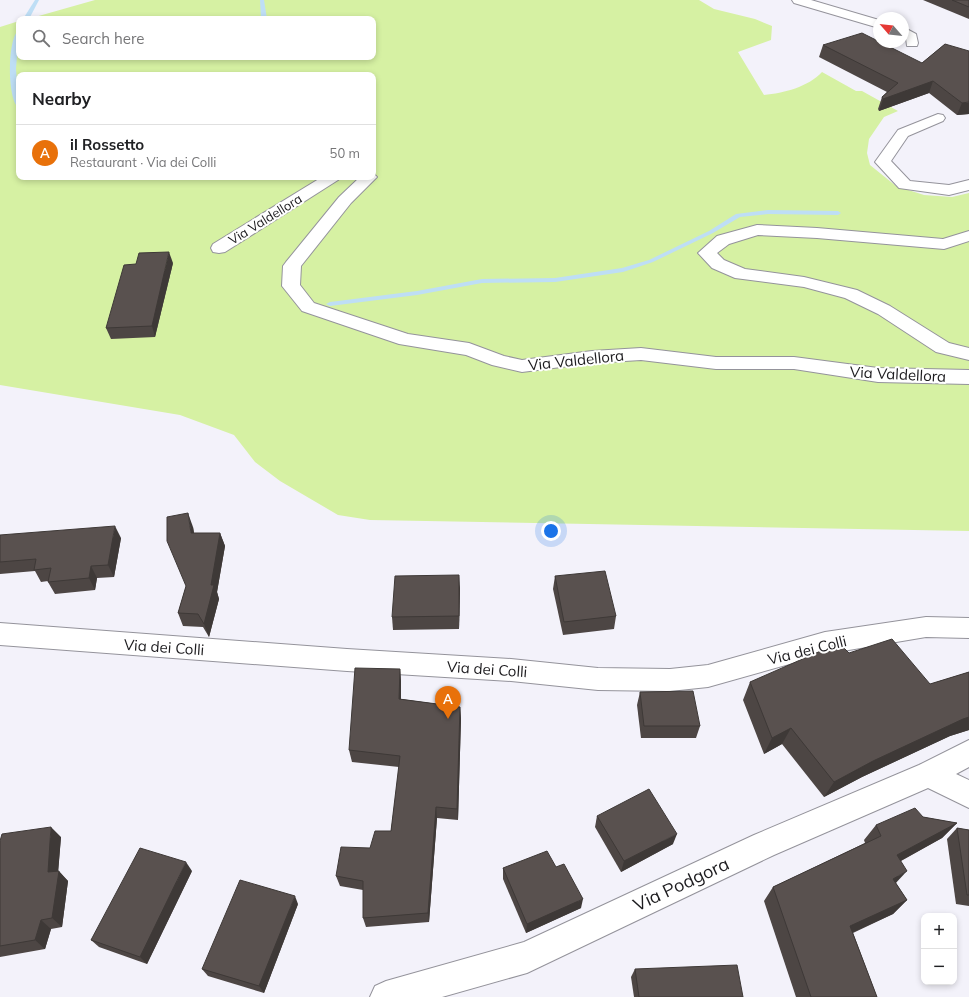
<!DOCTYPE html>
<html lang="en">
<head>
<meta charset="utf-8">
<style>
  body { margin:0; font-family:Mulish,sans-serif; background:#f2f2f2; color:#202124 }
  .controls { position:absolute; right:12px; bottom:12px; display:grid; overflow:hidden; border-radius:8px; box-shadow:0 2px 6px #0003 }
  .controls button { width:36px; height:36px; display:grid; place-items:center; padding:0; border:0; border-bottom:1px solid #e0e0e0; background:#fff; color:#202124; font:20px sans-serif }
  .compass { position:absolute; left:873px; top:12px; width:36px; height:36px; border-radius:50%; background:#fff; box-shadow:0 2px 6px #0003; rotate:298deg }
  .you { position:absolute; left:551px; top:531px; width:14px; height:14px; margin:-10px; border:3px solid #fff; border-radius:50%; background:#1a73e8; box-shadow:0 0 0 6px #1a73e833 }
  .badge { display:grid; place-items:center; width:26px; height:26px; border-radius:50%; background:#db2777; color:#fff; font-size:13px; font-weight:700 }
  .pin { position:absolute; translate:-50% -33px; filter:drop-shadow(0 1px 2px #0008) }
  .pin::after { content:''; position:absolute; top:21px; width:14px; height:12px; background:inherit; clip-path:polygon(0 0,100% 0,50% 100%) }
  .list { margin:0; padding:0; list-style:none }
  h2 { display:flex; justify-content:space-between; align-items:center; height:52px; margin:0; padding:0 16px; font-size:17px }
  h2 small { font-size:13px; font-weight:400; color:#757577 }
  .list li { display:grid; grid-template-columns:26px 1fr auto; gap:12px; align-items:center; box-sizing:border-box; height:56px; padding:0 16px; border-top:1px solid #e0e0e0 }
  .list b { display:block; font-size:15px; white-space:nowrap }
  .list p { margin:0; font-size:13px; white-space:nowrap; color:#757577 }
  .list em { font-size:13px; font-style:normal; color:#757577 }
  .icon { flex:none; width:22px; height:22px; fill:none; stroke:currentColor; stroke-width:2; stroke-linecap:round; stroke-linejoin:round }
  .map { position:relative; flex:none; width:969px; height:997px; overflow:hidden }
  .search { position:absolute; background:#fff; box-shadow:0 2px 6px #0003; left:16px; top:16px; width:360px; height:44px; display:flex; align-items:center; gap:10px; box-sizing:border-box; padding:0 14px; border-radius:8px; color:#757577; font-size:15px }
  .panel { position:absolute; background:#fff; box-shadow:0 2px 6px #0003; left:16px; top:72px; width:360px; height:108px; border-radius:8px }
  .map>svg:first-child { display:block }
  .green { fill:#d6f1a3; fill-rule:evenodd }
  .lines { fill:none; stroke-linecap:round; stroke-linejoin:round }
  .stream { fill:#bedef5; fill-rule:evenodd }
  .minor-casing { stroke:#94939b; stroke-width:2 }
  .minor { fill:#fff; fill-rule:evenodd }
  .wall { fill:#4d4644 }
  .shaded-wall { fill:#3e3937 }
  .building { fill:#59514f; stroke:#3e3937 }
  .labels { text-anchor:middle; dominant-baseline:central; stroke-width:4; stroke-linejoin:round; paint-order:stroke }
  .far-street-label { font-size:13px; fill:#1d1c1f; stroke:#fff }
  .street-label { font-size:15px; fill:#1d1c1f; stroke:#fff }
  .near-street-label { font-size:18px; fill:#1d1c1f; stroke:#fff }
</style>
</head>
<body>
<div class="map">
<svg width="969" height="997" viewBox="0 0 969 997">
  <rect width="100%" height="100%" fill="#f3f2fa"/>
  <path class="green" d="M95,0H699L714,9L755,19L772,26L771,40L738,52L764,95C784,93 808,87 822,72L856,91H862L898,111L884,117L869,139L867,153L870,165L896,186L924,195L952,197L969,193V531L370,520L338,515L280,481L255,462L234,435L180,415L0,385V27L19,21V57H373V19H28ZM19,75H373V177H19Z"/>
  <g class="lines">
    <g class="stream">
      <path d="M35,0H39L29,19H23Z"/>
      <path d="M260,0H264L267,19H261Z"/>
      <path d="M19,30L16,69L19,108C7,101 7,37 19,30Z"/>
      <path d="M768,210L838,211L841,213L838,215L768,214L740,217L713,233L653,262L623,272L555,282L482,283L417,295L330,306L326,304L330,302L417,291L482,279L555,278L622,268L649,260L709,231L736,214Z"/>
    </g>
    <defs>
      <g id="minor">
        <path d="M792,0H811L879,20V28L794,3Z"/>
        <path d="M903,27L916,34L918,43L917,46H907L906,38L903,37Z"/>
        <path d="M938,114L943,115L945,118L943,121L908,136L891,161L910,181L949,185L969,180V190L949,195L899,188L875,162L898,130Z"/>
        <path d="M373,173L377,177L351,203L301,266L300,285L314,303L408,334L469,343L504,356L522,360L592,351L641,348L716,357H794L878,368L969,370V384L878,382L794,369H716L641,360L592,363L522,372L492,365L466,355L399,344L302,311L282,286L283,266L286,262L339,197L360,177H373Z"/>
        <path d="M322,177H341L338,180L225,252L219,253L213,252L211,248L213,244Z"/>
        <path d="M757,225L817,228L943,239L969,231V241L944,249L817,238L758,235L729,244L717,253L724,260L745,269L804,277L857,290L890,306L949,343L969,348V360L936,352L878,314L845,298L804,287L735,278L712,268L698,253L717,236Z"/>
        <path d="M926,617L969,618V638L926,637L825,654L708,687L670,691L598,690L511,681L347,671L0,645V623L347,649L511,659L598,668L670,669L708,665L825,632Z"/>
        <path d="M969,740V767L956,774L969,780V808L928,788L774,855L527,973L442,997H370L375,986L386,981L524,942L754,835L919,765Z"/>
      </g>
    </defs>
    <use href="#minor" class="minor-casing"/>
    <use href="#minor" class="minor"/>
  </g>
  <g class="wall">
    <path d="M923,0H969V19Z"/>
    <path d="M945,44L969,114L957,115L929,93L879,111L878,109L882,97L887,92L819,57L823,45L922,63Z"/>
    <path d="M173,263L155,337L111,339L106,328Z"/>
    <path d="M193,527L194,533H220L225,546L217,592L219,599L209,637L203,627L183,626L178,613L186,586Z"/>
    <path d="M0,535L121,538L114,577L97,578L95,590L55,594L48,582V581L41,582L35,571L0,574Z"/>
    <path d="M555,576L616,616L614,629L563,635L553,589Z"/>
    <path d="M460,588L459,629L393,630L392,617Z"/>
    <path d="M849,653L930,684L969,672V730L950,736L862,777L824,797L782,744L764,754L743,700L750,682Z"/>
    <path d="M400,669L401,682V699L460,707L461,719L458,820L437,818L429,922L366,927L363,918V890L340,886L336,876L391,831L399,767L352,762L349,750Z"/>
    <path d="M640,692L700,726L696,738H641L637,705Z"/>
    <path d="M597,816L673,844L621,872L595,827Z"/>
    <path d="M923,817L957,823L942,838L901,861L896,883L907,900L893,914L853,933L877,997H796L764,901L773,887L865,843L864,840L876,825Z"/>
    <path d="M957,828L969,830V906L956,904L947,839Z"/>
    <path d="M61,837L58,871L68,881L62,927L51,929L45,949L0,957V841Z"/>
    <path d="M556,867L581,908L526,933L503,879V868Z"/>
    <path d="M192,871L147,964L99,947L91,940Z"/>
    <path d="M298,904L264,993L208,976L202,969Z"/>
    <path d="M635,969L743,997H634L631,977Z"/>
  </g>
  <g class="shaded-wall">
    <path d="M933,81L929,93L879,111L883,99Z"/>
    <path d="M969,102V114L957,115L962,103Z"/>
    <path d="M169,252L173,263L155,337L152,326Z"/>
    <path d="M188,513L193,527L196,546L191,533Z"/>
    <path d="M115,526L121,538L114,577L108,565Z"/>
    <path d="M220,533L225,546L217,592L219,599L209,637L204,624Z"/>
    <path d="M91,566L97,578L95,590L89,578Z"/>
    <path d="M459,575L460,588L459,629Z"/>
    <path d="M400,669L401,682V711L399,699Z"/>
    <path d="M460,707L461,719L458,820L457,809Z"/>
    <path d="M969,717V730L950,736L862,777L824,797L834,782L873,761L963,719Z"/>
    <path d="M791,728L782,744L764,754L772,738Z"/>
    <path d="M436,807L437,818L429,922L428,913Z"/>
    <path d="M957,823L942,838L884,870L897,855Z"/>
    <path d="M51,827L61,837L58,874L59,871L68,881L62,927L52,918L48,872Z"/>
    <path d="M677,834L673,844L621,872L624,861Z"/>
    <path d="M186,862L192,871L147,964L140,957Z"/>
    <path d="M907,871L894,885L893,879Z"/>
    <path d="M295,896L298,904L264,993L259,986Z"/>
    <path d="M583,899L581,908L526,933L527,924Z"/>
    <path d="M907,900L893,914L838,939L850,926Z"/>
    <path d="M41,920L51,929L45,949L35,940Z"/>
  </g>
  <g class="building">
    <path d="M952,0H969V7Z"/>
    <path d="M862,33L922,63L945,44L969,51V102L962,103L933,81L883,99L882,97L898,83L823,45Z"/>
    <path d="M169,252L152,326L106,328L124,265L136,264L139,253Z"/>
    <path d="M188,513L191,533H220L211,585H214L204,624L198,614L178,613L186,586L167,541V517Z"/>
    <path d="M115,526L108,565L91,566L89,578L48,582L51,568L34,570L36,559L0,562V535Z"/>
    <path d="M605,571L616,616L564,622L555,576Z"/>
    <path d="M459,575V616L392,617L395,576Z"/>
    <path d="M892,639L930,684L969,672V717L963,719L873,761L834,782L791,728L772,738L750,682L839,643L849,653Z"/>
    <path d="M355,668L400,669L399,699L460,707L457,809L436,807L428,913L363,918V881L336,876L341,847L370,848L375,831H391L400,756L349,750Z"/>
    <path d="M693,691L700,726H644L640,692Z"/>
    <path d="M649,789L677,834L624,861L597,816Z"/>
    <path d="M915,808L923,817L957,823L897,855L907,871L893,879L907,900L850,926L877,997H811L773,887L881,836L876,825Z"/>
    <path d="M51,827L48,872L59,871L52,918L41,920L35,940L0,946V841L2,834Z"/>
    <path d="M957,828L969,830V895H967Z"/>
    <path d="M140,848L186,862L140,957L91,940Z"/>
    <path d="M547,851L556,867L564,864L583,899L527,924L503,868Z"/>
    <path d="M240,880L295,896L259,986L202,969Z"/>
    <path d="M737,965L743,997H639L635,969Z"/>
  </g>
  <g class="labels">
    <g class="far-street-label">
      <text transform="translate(265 219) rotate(-32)">Via Valdellora</text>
    </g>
    <g class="street-label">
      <text transform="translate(576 360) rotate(-6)">Via Valdellora</text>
      <text transform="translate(898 374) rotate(3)">Via Valdellora</text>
      <text transform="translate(164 647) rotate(4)">Via dei Colli</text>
      <text transform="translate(807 650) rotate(-14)">Via dei Colli</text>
      <text transform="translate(487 669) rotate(4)">Via dei Colli</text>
    </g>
    <g class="near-street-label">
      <text transform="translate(681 884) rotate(-25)">Via Podgora</text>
    </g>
  </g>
</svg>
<div class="controls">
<button>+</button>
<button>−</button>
</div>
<svg class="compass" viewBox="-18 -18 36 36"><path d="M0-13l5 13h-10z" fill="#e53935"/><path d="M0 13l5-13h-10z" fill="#757577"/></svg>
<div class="you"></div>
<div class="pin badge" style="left:448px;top:719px;background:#e8710a">A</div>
<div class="search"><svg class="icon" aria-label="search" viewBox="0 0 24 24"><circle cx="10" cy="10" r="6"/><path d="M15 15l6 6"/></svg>Search here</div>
<section class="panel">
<h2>Nearby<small></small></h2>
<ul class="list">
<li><span class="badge" style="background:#e8710a">A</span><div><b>il Rossetto</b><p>Restaurant · Via dei Colli</p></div><em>50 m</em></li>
</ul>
</section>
</div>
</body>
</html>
